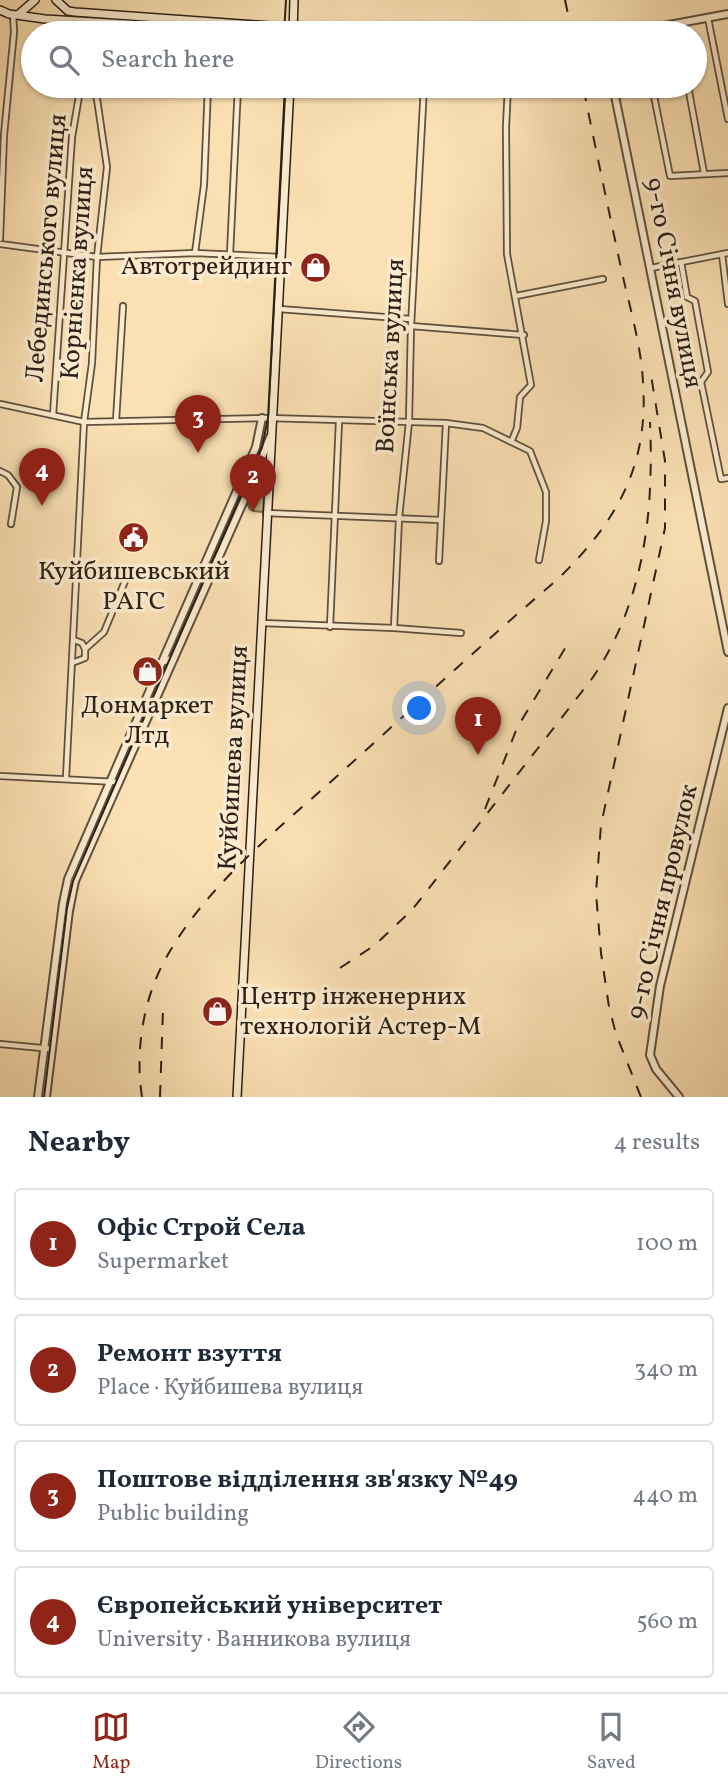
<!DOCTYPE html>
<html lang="en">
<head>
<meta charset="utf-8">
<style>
  body { margin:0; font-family:Vollkorn,serif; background:#f2f2f3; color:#1f2937 }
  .you { position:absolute; left:420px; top:709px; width:24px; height:24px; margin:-18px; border:5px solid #fff; border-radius:50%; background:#1a73e8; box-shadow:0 0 0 10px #1a73e833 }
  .badge { display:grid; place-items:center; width:46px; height:46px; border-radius:50%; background:#8f2418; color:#fff; font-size:23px; font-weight:700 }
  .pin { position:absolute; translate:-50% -58px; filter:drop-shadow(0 2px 4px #0008) }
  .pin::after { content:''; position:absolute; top:37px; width:24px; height:21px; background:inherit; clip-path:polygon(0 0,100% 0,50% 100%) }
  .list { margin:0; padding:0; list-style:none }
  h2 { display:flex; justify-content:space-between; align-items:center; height:91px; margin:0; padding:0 28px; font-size:30px }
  h2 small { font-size:23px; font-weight:400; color:#747a83 }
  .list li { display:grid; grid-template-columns:46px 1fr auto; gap:21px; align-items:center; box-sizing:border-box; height:112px; margin:0 14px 14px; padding:0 14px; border:2px solid #e0e1e3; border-radius:7px }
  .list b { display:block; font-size:26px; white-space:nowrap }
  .list p { margin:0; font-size:23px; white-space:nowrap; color:#747a83 }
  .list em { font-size:23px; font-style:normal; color:#747a83 }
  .icon { flex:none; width:38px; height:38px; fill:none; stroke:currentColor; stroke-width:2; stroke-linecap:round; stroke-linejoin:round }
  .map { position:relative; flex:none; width:728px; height:1097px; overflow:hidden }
  .search { position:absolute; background:#fff; box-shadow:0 2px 5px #0004; left:21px; right:21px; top:21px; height:77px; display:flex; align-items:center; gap:18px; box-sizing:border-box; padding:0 24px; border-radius:38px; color:#747a83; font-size:26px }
  .sheet { height:595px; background:#fff }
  nav { display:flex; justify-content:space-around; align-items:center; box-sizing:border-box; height:98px; border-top:2px solid #e0e1e3; background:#fff; font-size:19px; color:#747a83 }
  nav a { display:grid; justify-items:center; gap:4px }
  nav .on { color:#8f2418 }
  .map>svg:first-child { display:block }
  .green { fill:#c3c189; stroke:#777050; stroke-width:2 }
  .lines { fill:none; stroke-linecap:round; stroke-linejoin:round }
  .minor-casing { stroke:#5f503f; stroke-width:8 }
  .tertiary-casing { stroke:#5f503f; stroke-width:10 }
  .secondary-casing { stroke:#2b2018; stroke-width:10 }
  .minor { stroke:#fcebce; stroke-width:4.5 }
  .tertiary { stroke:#fcebce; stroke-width:6 }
  .secondary { stroke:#fcebce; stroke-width:7 }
  .tram { stroke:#2b2018; stroke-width:2 }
  .rail { stroke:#2b2018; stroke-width:2; stroke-dasharray:12 12; stroke-linecap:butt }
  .labels { text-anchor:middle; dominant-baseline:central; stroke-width:7; stroke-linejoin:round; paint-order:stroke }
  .street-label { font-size:26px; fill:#2b2018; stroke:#fcebce }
  .poi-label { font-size:26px; fill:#2b2018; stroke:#fcebce }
</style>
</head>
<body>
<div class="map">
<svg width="728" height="1097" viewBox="0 0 728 1097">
  <rect width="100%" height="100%" fill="#fae0b3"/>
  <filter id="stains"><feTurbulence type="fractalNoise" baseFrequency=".00286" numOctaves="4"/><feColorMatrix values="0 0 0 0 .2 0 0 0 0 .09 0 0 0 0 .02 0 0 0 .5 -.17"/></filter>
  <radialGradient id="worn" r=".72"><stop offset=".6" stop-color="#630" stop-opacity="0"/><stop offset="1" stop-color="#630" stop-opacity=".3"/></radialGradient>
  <path class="green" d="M260,470L266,472L263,512C259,511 254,512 251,510C241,503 257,478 260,470Z"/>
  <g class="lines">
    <defs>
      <g id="minor">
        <path d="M708,18L728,119"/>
        <path d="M60,21L68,33"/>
        <path d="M677,24L679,33"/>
        <path d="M508,86L506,127L507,254L531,385L520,397L517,428L512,440"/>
        <path d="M652,86L670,176L728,173"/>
        <path d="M688,86L704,173"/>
        <path d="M0,239L4,135L14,32L13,14"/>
        <path d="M0,244L97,257L195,253L282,257"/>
        <path d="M195,253L204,185L208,86"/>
        <path d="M230,254L238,86"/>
        <path d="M722,254L728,304"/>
        <path d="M681,262L687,297L695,301L708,372L701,382L721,479L728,478"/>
        <path d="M651,268L728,253"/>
        <path d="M516,296L603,279"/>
        <path d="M279,309L411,319"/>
        <path d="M411,326L524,335"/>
        <path d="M0,404L84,422L268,418L446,423"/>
        <path d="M53,415L72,137L79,96L84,86"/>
        <path d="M116,421L123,306"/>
        <path d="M0,471L8,475L17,487L11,524"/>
        <path d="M266,513L440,520"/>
        <path d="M439,561L446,423L483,428L530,451L546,492V521L539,560"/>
        <path d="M262,623L394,628L461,633"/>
        <path d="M330,627L339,421"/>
        <path d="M394,628L399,518L409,422L411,326L424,86"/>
        <path d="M74,640L82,643L85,649L104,632L130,569"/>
        <path d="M72,663L85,658V649"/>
        <path d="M0,776L117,782"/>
        <path d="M66,778L84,422L92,363L97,257L107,167L97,99L92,86"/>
        <path d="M0,1044L52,1049"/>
      </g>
      <g id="tertiary">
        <path d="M293,31L335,33"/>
        <path d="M626,33L728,14"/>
        <path d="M613,86L728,652"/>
        <path d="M162,662L256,447L262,418"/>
        <path d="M38,1097L63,903L68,879L162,662L174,658"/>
        <path d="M46,1097L69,911L75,881L257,471L270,437"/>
        <path d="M679,1097L656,1069L650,1055L660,986L728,708"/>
      </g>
      <g id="secondary">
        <path d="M56,0L68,11L75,12L284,27L293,31"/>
        <path d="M0,10L9,14L45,19L274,33"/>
        <path d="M19,14L35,0"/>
        <path d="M293,33L294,0"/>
        <path d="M237,1097L290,86"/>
      </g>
    </defs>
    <use href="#minor" class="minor-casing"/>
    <use href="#tertiary" class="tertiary-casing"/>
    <use href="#secondary" class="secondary-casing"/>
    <use href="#minor" class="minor"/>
    <use href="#tertiary" class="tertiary"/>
    <use href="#secondary" class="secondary"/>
    <g class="tram">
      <path d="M284,33L286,0"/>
      <path d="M44,1097L67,908L73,881L262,447L268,418L285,86"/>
    </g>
    <g class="rail">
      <path d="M565,0L572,33"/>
      <path d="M485,809L517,728L567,645"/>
      <path d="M340,968L375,945L412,910L591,680C644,604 654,513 650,422"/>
      <path d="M142,1097C135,1051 143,999 166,958C207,884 282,826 344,770C415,706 485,641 558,579C616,522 649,467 643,382C641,344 629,305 621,268C608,207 595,146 583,86"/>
      <path d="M160,1097L163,1009"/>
      <path d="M641,1097L616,1034L609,1007L601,953L596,893L601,825L665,528V461L650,369"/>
    </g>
  </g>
  <defs>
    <symbol id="shop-disc" viewBox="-11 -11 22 22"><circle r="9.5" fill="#8f2418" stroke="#fcebce"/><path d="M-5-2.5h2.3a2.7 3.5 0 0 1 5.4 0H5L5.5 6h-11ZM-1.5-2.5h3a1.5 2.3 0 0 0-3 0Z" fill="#fff"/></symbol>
    <symbol id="civic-disc" viewBox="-11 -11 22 22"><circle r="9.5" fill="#8f2418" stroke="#fcebce"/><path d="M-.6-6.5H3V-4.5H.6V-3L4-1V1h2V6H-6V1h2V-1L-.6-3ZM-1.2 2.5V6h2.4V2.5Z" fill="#fff"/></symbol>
  </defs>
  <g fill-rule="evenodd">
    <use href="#shop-disc" x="298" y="250" width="35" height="35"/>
    <use href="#civic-disc" x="116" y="520" width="35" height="35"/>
    <use href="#shop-disc" x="130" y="654" width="35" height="35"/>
    <use href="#shop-disc" x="200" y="994" width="35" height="35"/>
  </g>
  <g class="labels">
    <g class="street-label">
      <text transform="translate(47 248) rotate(-85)">Лебединського вулиця</text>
      <text transform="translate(78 273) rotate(-86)">Корнієнка вулиця</text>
      <text transform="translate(673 283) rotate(79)">9-го Січня вулиця</text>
      <text transform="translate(391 356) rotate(-87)">Воїнська вулиця</text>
      <text transform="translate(234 758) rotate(-87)">Куйбишева вулиця</text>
      <text transform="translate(663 902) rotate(-77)">9-го Січня провулок</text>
    </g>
    <g class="poi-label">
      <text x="292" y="267" text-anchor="end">Автотрейдинг</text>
      <text x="134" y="572">Куйбишевський<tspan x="134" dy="30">РАГС</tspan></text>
      <text x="147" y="706">Донмаркет<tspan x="147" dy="30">Лтд</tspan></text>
      <text x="240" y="997" text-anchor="start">Центр інженерних<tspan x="240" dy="30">технологій Астер-М</tspan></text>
    </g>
  </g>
  <rect width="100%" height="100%" filter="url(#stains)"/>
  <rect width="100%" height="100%" fill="url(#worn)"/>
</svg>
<div class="you"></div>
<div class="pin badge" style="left:478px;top:755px">1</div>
<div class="pin badge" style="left:253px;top:512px">2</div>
<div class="pin badge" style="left:198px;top:453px">3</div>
<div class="pin badge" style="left:42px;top:506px">4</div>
<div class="search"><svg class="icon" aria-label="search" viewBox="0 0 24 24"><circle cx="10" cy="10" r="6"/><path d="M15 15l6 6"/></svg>Search here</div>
</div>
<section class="sheet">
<h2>Nearby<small>4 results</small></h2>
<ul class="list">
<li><span class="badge">1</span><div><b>Офіс Строй Села</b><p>Supermarket</p></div><em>100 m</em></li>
<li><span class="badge">2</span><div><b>Ремонт взуття</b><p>Place · Куйбишева вулиця</p></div><em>340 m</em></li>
<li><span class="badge">3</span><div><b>Поштове відділення зв'язку №49</b><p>Public building</p></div><em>440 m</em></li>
<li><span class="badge">4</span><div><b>Європейський університет</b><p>University · Ванникова вулиця</p></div><em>560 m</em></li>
</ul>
</section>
<nav>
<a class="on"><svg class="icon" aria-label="map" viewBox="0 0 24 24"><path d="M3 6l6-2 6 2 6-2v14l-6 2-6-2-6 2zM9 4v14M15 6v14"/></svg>Map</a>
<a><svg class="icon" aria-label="directions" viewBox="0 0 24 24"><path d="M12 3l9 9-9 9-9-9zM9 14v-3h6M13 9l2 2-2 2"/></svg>Directions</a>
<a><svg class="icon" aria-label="saved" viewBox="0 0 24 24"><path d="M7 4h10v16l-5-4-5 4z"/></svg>Saved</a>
</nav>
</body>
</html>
